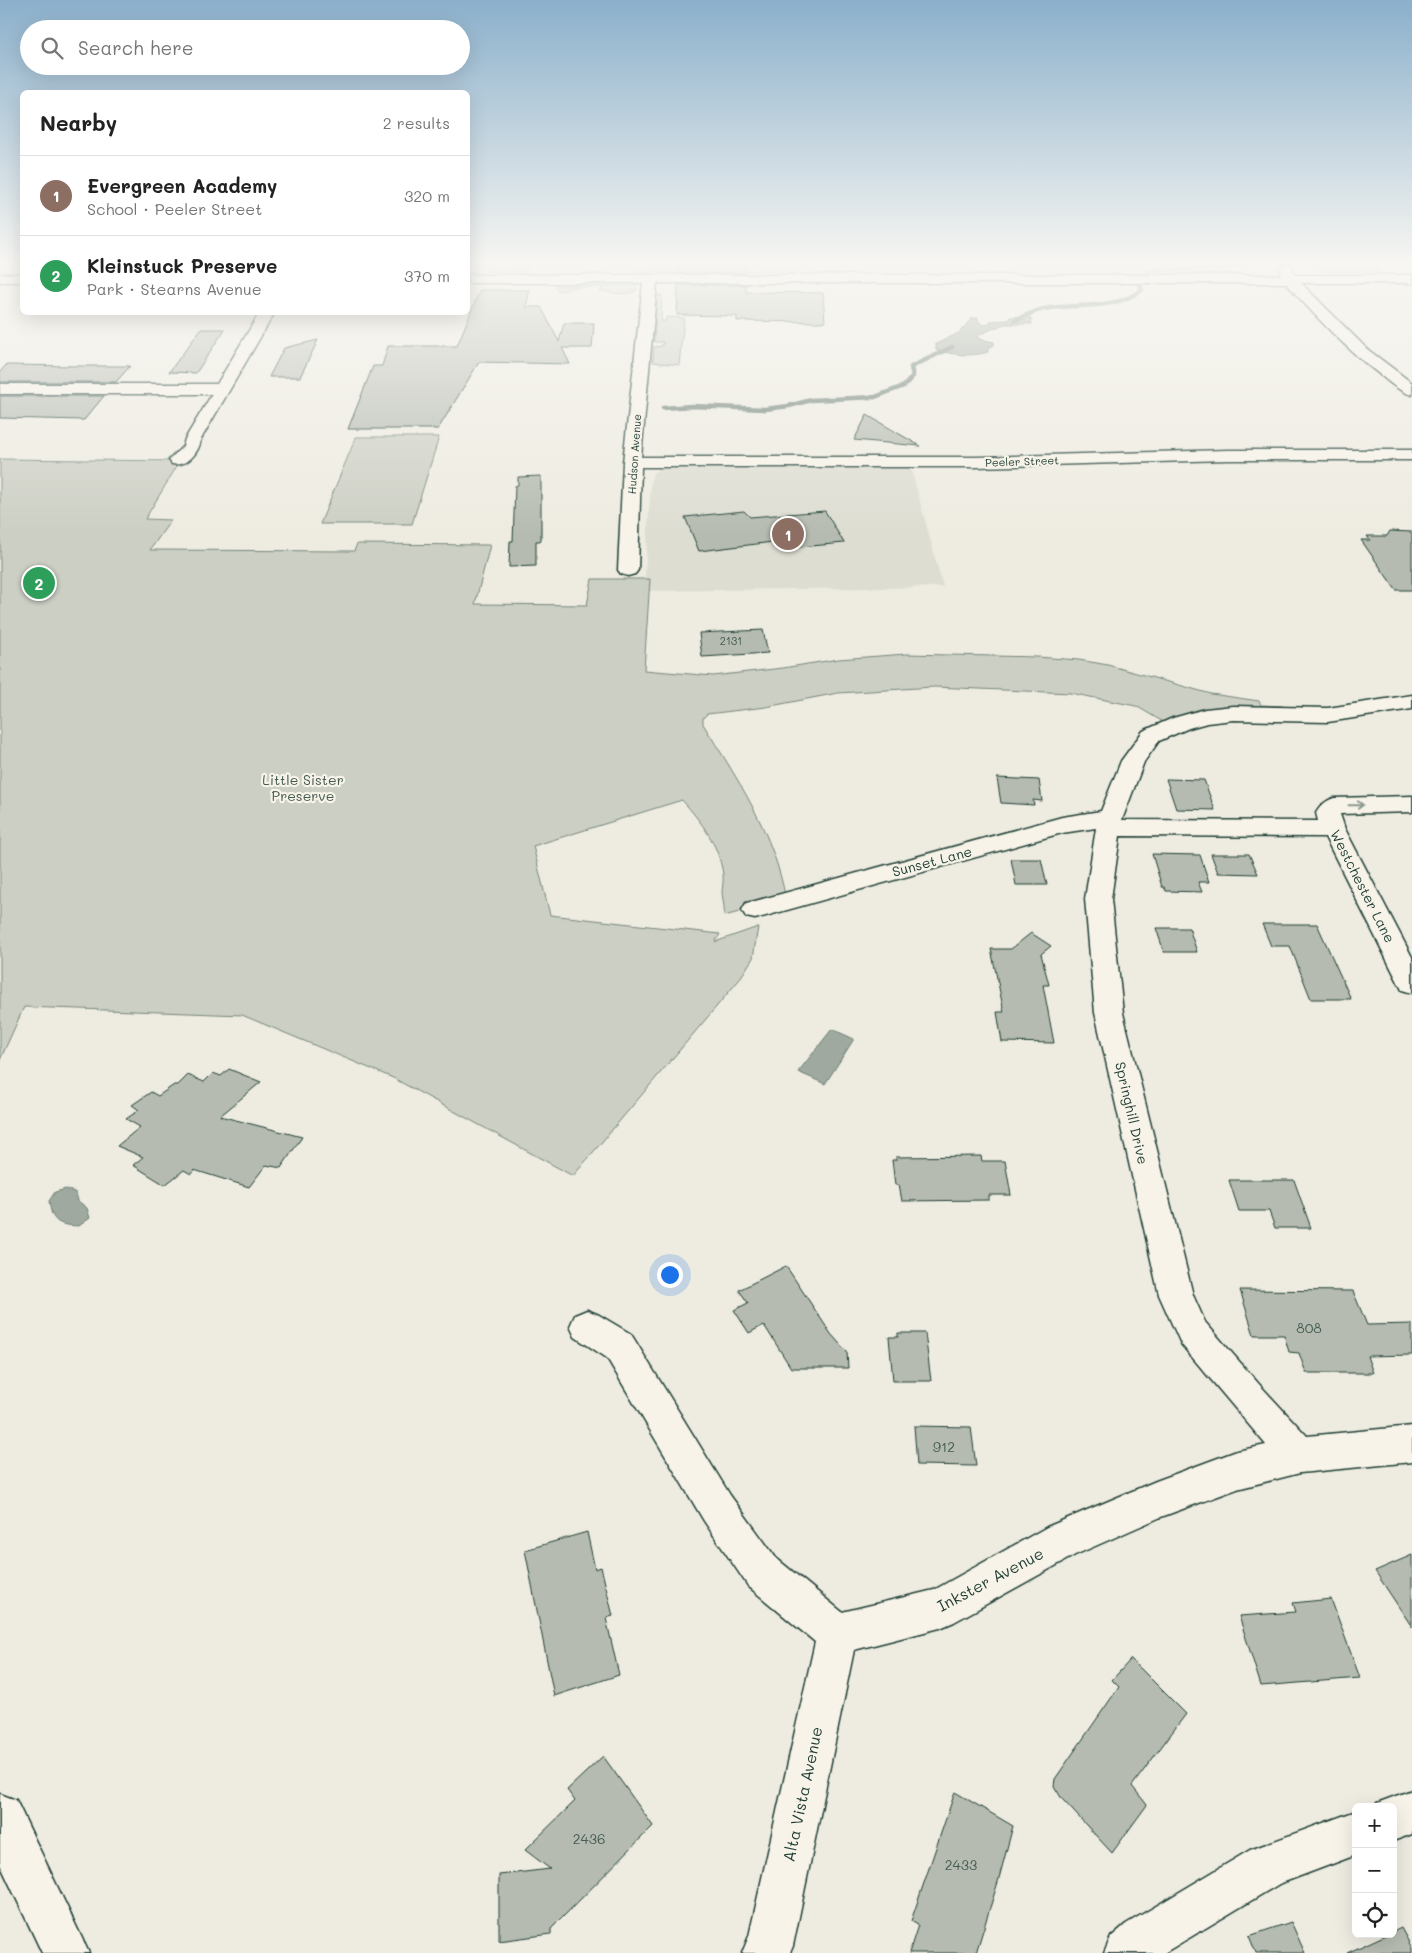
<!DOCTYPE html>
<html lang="en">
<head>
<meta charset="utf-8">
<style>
  body { margin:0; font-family:Mali,sans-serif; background:#f2f2f2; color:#222 }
  .controls { position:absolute; right:15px; bottom:15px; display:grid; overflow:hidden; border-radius:8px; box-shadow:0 5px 20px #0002 }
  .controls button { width:45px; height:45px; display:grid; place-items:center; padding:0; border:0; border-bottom:1px solid #e0e0e0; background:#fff; color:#222; font:25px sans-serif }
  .you { position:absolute; left:669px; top:1274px; width:18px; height:18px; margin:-12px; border:4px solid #fff; border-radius:50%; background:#1a73e8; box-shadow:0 0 0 8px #1a73e833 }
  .badge { display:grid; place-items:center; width:32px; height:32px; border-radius:50%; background:#1f6fb2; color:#fff; font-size:16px; font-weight:700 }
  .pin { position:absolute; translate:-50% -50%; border:2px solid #fff; box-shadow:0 1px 5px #0006 }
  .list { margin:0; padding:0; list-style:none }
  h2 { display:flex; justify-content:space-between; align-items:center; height:65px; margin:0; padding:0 20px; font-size:21px }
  h2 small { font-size:16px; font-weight:400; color:#767676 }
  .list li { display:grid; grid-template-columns:32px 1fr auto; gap:15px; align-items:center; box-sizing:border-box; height:80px; padding:0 20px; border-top:1px solid #e0e0e0 }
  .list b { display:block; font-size:19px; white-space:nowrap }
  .list p { margin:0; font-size:16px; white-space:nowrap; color:#767676 }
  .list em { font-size:16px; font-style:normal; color:#767676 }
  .icon { flex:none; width:28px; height:28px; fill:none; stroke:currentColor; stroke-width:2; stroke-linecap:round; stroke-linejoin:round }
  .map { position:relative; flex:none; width:1412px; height:1953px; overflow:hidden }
  .search { position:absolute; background:#fff; box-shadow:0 5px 20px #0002; left:20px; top:20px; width:450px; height:55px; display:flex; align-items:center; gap:12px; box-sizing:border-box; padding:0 18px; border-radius:28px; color:#767676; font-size:19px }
  .panel { position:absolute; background:#fff; box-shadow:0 5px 20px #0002; left:20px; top:90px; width:450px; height:225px; border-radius:8px }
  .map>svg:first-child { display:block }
  .built { fill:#ddddd2 }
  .green { fill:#cccfc4; stroke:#76867c }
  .water { fill:#9fa99f; stroke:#6c7e74 }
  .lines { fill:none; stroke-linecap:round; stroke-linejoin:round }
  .stream { stroke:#6c7e74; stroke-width:4.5 }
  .building { fill:#b5bbb0; stroke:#1f3d34 }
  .minor-casing { stroke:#1f3d34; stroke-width:3 }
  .minor { fill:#f7f3e8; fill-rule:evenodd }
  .oneway { stroke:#8b988e }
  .labels { text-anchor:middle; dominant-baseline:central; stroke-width:4.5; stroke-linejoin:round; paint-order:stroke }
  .far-street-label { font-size:11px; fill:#1f3d34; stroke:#f7f3e8 }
  .number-label { font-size:11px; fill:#445c53 }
  .park-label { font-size:14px; fill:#425a51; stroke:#f7f3e8 }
  .street-label { font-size:14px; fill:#1f3d34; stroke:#f7f3e8 }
  .near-number-label { font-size:14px; fill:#445c53 }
  .near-street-label { font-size:16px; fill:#1f3d34; stroke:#f7f3e8 }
</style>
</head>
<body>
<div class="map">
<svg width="1412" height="1953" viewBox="0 0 1412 1953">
  <rect width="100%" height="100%" fill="#eeece1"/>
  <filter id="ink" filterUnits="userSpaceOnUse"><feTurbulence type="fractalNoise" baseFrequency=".02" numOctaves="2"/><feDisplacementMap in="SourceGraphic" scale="10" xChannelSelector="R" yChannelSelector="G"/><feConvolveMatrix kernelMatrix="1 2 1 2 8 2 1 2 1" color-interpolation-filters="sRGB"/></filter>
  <g filter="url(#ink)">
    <g class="built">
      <path d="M468,262H1219L1228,275L468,274Z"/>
      <path d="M911,468L943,587L644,591L651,480L653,473L659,469Z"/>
    </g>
    <g class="green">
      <path d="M530,262L527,271H487L489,265L492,264Z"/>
      <path d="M744,262H791L793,271L637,272C649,262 724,265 744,264Z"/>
      <path d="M1311,262H1371L1381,272L1324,271Z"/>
      <path d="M555,286H636V291C626,296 611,293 600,291L603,287H573L564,291L556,290Z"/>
      <path d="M657,295H662L661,321H666V317L684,318L679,365L653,362L654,347L662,346L663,342H654Z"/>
      <path d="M356,437H439L412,524H320Z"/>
      <path d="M0,459L180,461L145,519L171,520L150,550L354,551L357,544L490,545L475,604L587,605L592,579H650L644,670L713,676L783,668L839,659L906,654L1037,657L1079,660L1108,665L1211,694L1259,701L1261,705L1283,706L1287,714L1170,726L1136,706L1070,693L934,687L838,693L766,707L707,714L703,718V724C738,780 774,833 786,900L724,916C725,908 723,902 722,893C722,887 724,881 723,874C718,843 702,823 682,800L533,846L550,915L720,934L715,942L758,927L753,958L739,980L573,1176L393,1078L242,1015L24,1007L0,1060Z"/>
    </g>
    <g class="water">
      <path d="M1236,262H1246V265L1230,269L1147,271L1146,269L1214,267Z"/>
      <path d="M1024,316L1031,318L1032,324H1004L978,335L979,339L994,342V345L988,348V352C972,357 953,355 936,350V344L959,333L972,318H978V321L983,325L990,324V321L1008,320L1010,317Z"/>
      <path d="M832,1029L854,1039L825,1084L798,1072Z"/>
      <path d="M66,1189L76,1193L78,1201L87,1208L90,1218L79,1226C58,1225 52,1223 49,1201L55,1192Z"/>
    </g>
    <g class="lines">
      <g class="stream">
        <path d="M1015,320C1025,317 1033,311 1044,309C1078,303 1113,311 1142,290L1140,285"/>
        <path d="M663,408L692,406L765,409L789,406L811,400L875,397L904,386L913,376L911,367L952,347"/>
      </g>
    </g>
    <g class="building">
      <path d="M679,262H744L745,273H678Z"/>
      <path d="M678,285H746V292L823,293L825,322L737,321V316L677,315Z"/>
      <path d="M480,290H530L526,307H541L559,342L564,323H594L592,348H562L570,364L479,362L438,429H348L373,366H382L388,346H457Z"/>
      <path d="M201,329H225L196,373L169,372Z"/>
      <path d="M318,340L300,377H269L284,348Z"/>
      <path d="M6,365L77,366H130L116,382H0V372Z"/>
      <path d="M0,396H104L84,420L0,418Z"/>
      <path d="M867,415L920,446L854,440Z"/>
      <path d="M541,476V541H536V566L509,567L510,541H513L515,486L518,485V477Z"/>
      <path d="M744,511L750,517L825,511L844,543L778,549L773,542L699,551L685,517Z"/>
      <path d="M1390,531L1412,532V590H1396L1361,540H1370L1367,536H1387Z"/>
      <path d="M763,630L768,653L702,657L699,633Z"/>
      <path d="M997,778L1039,780L1042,801L1033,800L1034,805L1001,803Z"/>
      <path d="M1166,779L1204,780L1215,810L1176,809Z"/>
      <path d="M1152,854L1200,855L1209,882H1198L1202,892L1166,891L1164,887H1162Z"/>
      <path d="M1211,854H1249L1258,874L1218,873Z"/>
      <path d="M1011,859H1041L1047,885H1016Z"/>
      <path d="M1262,924H1317L1351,999H1311L1290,946H1271Z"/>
      <path d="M1156,928H1189L1197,952H1164Z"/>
      <path d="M1031,933L1051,946L1041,954L1049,985H1043L1054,1043L1002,1042L997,1012H1004L991,949H1011Z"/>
      <path d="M229,1069L261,1082L220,1116L302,1137L281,1168L266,1165L249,1187L194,1170L191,1174L184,1170L165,1185L133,1165L143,1157L117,1146L140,1127L126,1119L139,1110L132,1105L151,1092L158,1096L174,1085H178L188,1075L204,1082L213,1073L221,1076Z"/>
      <path d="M981,1156L982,1161H1005L1011,1195H989V1200L902,1201L899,1185H895L892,1160H896V1157Z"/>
      <path d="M1229,1180H1294L1311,1228H1275L1269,1211H1239Z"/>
      <path d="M786,1266L831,1334L847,1352L848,1368H791L764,1325L749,1333L734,1310L748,1303L739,1290Z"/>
      <path d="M1240,1290L1353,1291L1367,1325L1412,1324V1355L1367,1356L1373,1373H1306L1299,1353L1289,1352L1284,1335H1254Z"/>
      <path d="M898,1333H925L931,1381H893L889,1337H898Z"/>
      <path d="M914,1426L971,1427L976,1466L917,1465Z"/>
      <path d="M587,1532L595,1569L601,1567L613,1616L606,1618L619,1675L554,1696L525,1550Z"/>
      <path d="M1412,1555V1627L1375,1571Z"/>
      <path d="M1331,1599L1360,1678L1261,1686L1239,1616L1296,1612L1293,1603Z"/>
      <path d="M1131,1659L1186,1714L1132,1786L1147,1805L1112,1853L1062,1799L1054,1786L1055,1779L1119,1687L1112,1680Z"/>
      <path d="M603,1756L653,1826L551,1929V1934L499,1941V1875L550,1869L525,1850L575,1801L567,1790Z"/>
      <path d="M955,1792L1013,1826L998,1882L976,1953H909L918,1925L911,1921Z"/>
      <path d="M1291,1922L1305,1953H1256L1249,1936Z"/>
      <path d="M1401,1928L1412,1948V1953H1347L1388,1934H1393V1932Z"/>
    </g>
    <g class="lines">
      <defs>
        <g id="minor">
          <path d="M1286,264L1291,265L1295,275H1412V283H1301L1367,349L1412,383V395C1401,392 1391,384 1383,377C1347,350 1316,317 1286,283H657L641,457H976L1228,450H1412V460H1228L976,467H641L638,570L635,574L628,576L621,574L618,570L623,462L643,283H468V275H1281L1279,268Z"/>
          <rect x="0" y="274" width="22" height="8"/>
          <path d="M260,312H275L201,439C199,453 187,467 172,464L169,460L183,446L185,439L212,394H0V384H217Z"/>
          <path d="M1412,695V709L1328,722L1233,720L1207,723L1189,728L1159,741L1144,762L1122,820L1318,821L1316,813C1321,805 1325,801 1334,798L1412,796V812L1340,814L1345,829L1412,957V993L1402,990L1325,837L1120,836L1111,899L1123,1013L1193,1295L1205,1322L1258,1383L1307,1436L1412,1426V1462L1300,1473L1237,1489L1161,1517L1075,1555L954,1622L940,1628L854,1650L793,1946L790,1953H742L749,1936L815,1642L748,1586L704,1521L607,1358L575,1337L570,1326L575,1315L587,1310L599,1315L631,1334L730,1495L776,1558L842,1612L934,1590L1047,1527L1156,1481L1237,1451L1266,1445L1181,1344L1159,1295L1095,1013L1085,899L1096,828L1062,833L755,919L746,917L742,910L746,903L755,901L1062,817L1101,811L1121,761L1143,731L1173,718L1205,709L1233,706L1328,708Z"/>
          <path d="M1412,1790V1834L1393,1841V1807H1376L1377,1803Z"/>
          <path d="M0,1794L16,1800L89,1953H42L0,1864Z"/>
          <path d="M1356,1811V1855L1279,1884L1164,1953H1104L1111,1937L1126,1924L1250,1850Z"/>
        </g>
      </defs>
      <use href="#minor" class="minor-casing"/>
      <use href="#minor" class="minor"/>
    </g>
    <defs><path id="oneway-shaft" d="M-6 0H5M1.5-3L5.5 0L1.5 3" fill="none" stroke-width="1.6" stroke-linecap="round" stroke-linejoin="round" transform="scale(1.25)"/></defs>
    <use class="oneway" href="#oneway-shaft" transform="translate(1356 805) rotate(-1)"/>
  </g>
  <linearGradient id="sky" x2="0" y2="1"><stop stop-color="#8bb0cb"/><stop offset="0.49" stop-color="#f7f6f2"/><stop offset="1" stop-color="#f7f6f2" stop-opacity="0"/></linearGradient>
  <rect width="1412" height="535" fill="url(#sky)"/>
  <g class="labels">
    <g class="far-street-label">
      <text transform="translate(634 454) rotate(-86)">Hudson Avenue</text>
      <text transform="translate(1022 461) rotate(-2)">Peeler Street</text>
    </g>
    <g class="number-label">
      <text x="731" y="640">2131</text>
    </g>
    <g class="park-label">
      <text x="303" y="779">Little Sister<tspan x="303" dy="16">Preserve</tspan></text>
    </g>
    <g class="street-label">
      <text transform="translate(932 861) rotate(-15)">Sunset Lane</text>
      <text transform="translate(1363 886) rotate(63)">Westchester Lane</text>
      <text transform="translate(1132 1113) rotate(77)">Springhill Drive</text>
    </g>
    <g class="near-number-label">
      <text x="1309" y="1327">808</text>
      <text x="944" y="1446">912</text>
      <text x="589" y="1838">2436</text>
      <text x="961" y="1864">2433</text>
    </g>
    <g class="near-street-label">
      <text transform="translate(990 1579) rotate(-28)">Inkster Avenue</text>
      <text transform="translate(802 1794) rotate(-78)">Alta Vista Avenue</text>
    </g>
  </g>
</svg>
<div class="controls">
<button>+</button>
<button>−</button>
<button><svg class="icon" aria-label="locate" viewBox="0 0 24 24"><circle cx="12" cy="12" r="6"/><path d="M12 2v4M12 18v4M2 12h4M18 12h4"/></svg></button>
</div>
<div class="you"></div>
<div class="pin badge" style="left:788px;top:534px;background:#8d6e63">1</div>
<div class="pin badge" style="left:39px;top:583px;background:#2e9e5b">2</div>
<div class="search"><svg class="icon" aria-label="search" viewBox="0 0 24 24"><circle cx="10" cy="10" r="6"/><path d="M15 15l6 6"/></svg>Search here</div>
<section class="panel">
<h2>Nearby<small>2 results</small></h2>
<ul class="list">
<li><span class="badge" style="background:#8d6e63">1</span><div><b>Evergreen Academy</b><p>School · Peeler Street</p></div><em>320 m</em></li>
<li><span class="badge" style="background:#2e9e5b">2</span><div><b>Kleinstuck Preserve</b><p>Park · Stearns Avenue</p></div><em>370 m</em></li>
</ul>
</section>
</div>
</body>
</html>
